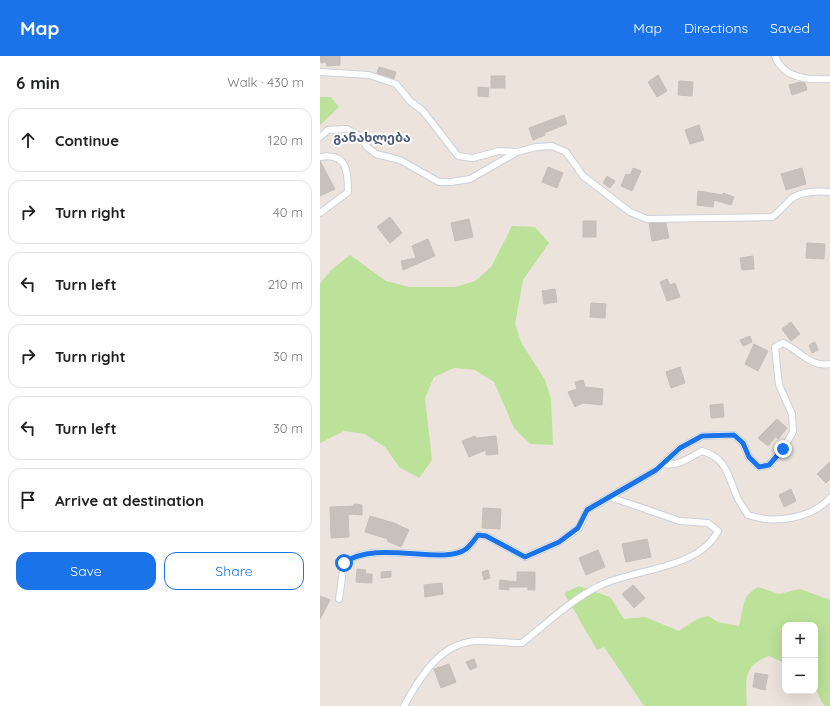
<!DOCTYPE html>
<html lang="en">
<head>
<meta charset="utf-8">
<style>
  body { margin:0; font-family:Quicksand,"Noto Sans Georgian",sans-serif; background:#f6f6f6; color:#202124 }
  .controls { position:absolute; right:12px; bottom:12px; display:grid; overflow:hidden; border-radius:8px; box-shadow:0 4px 16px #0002 }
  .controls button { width:36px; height:36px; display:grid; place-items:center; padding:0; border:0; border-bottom:1px solid #e0e0e0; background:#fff; color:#202124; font:20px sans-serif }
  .stop { position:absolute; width:12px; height:12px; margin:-9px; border:3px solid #1a73e8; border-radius:50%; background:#fff }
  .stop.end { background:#1a73e8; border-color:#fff; box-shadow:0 1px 4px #0008 }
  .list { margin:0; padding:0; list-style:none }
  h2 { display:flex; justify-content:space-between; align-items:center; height:52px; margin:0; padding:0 16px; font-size:17px }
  h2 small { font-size:13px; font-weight:400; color:#757577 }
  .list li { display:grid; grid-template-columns:26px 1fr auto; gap:12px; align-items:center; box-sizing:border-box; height:64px; margin:0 8px 8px; padding:0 8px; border:1px solid #e0e0e0; border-radius:12px }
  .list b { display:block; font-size:15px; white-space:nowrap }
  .list em { font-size:13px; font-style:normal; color:#757577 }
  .actions { display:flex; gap:8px; padding:12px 16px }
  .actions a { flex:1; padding:9px 0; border:1px solid #1a73e8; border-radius:12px; text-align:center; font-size:14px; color:#1a73e8 }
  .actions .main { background:#1a73e8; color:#fff }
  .icon { flex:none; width:22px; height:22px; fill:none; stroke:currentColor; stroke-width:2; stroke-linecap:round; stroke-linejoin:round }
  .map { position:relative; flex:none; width:510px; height:650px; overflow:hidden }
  header { display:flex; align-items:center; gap:24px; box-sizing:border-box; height:56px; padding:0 20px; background:#1a73e8; color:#fff }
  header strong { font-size:19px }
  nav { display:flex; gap:22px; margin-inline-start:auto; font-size:14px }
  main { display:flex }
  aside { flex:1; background:#fff }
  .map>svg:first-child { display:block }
  .green { fill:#bce199 }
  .building { fill:#c7c0bb; stroke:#c7beb6 }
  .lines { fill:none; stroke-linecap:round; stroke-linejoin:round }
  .minor-casing { stroke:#cad0db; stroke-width:8 }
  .minor { stroke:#fff; stroke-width:6 }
  .route { stroke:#1a73e8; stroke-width:5 }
  .labels { text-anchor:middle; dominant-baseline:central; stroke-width:4; stroke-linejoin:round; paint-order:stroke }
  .quarter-label { font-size:13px; font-weight:bold; fill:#4b5a79; stroke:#fff }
</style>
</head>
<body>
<header>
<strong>Map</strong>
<nav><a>Map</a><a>Directions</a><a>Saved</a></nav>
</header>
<main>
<aside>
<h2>6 min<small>Walk · 430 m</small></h2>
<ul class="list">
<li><svg class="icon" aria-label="ahead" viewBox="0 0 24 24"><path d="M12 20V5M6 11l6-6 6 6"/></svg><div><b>Continue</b></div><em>120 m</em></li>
<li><svg class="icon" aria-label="right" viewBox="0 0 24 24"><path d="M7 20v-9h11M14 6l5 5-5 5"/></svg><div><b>Turn right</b></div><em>40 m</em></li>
<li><svg class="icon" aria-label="left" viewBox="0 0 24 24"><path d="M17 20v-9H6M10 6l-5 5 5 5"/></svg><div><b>Turn left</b></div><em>210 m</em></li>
<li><svg class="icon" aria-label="right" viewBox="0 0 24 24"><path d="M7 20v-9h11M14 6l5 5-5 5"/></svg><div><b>Turn right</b></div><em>30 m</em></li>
<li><svg class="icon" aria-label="left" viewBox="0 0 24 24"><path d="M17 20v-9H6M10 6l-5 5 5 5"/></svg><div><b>Turn left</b></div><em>30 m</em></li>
<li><svg class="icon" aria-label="arrive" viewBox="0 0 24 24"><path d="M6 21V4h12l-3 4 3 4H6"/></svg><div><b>Arrive at destination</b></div></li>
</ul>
<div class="actions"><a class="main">Save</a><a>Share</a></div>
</aside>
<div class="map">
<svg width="510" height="650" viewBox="0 0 510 650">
  <rect width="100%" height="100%" fill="#ece3dc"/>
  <g class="green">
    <path d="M0,41H11L19,51L0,69Z"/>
    <path d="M192,170L215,171L229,187L203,224L195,268L202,288L225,324L231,343L233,389L210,388L194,372L174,326L155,314L134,312L114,321L105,342L112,404L99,422L79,411L65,391L45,378L24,375L0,387V228L11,214L30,199L66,225L89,231H135L155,225L171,211Z"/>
    <path d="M259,530L290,541L304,563L325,561L359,575L377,563L388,560L398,566L419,570C425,552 419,542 438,531L459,538L480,533L510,544V650H504L495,632V569H465V607L449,600C422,610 426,625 427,650H324L284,591L277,594L244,537Z"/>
  </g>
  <g class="building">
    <path d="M0,0H20V9L7,10L6,6L1,7Z"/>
    <path d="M59,11L76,16L74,23L57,17Z"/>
    <path d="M338,19L347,35L337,41L328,26Z"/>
    <rect x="171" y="20" width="14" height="12"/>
    <path d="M359,25L373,26L372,40L358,39Z"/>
    <path d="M480,26L485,27L487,34L472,39L469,29Z"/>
    <path d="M158,31L169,32L168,41L158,40Z"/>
    <path d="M244,59L247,68L224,77L225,79L213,84L209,72Z"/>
    <path d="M379,69L384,84L370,88L365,74Z"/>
    <path d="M0,105L15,133L0,140Z"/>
    <path d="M228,111L243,117L237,132L222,126Z"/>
    <path d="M313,112L321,115L312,135L301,130L306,118L310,119Z"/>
    <path d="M482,112L486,128L466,134L461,118Z"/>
    <path d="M287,120L295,125L290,132L283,127Z"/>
    <path d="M378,135L403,139V137L414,141L411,149L394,144L393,151L377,149Z"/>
    <path d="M70,161L82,177L70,187L57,171Z"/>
    <path d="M149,163L153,181L135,185L131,167Z"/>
    <rect x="263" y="165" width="13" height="16"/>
    <path d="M329,167H346L349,182L332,185Z"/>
    <path d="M108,183L115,200L83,214L81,205L96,202L92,190Z"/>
    <path d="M487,187L505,188L504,203L486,202Z"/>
    <path d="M433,200L434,213L422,214L420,202Z"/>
    <path d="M347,223L350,229L355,227L360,241L347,245L340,226Z"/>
    <path d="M235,233L237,246L224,248L222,235Z"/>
    <path d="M271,247L286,248L285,262L270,261Z"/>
    <path d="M471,266L480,278L471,285L462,273Z"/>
    <path d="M430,280L432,286L423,290L420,284Z"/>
    <path d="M495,286L498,294L492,297L489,289Z"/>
    <path d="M434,288L448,295L438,315L425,308Z"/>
    <path d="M360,311L365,327L351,332L346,316Z"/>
    <path d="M263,324L265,331L283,333L282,349L263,347L255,351L248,336L257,333L255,326Z"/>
    <path d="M403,348L404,361L391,362L390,349Z"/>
    <path d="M457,363L467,372L458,383L456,380L448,390L438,382Z"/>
    <path d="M155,380L156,382L176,380L178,398L166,399V394L149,401L142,385Z"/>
    <path d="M510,406V423L506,427L497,418Z"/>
    <path d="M471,433L476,445L464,451L459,439Z"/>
    <path d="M34,448L42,449V459L28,458L29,481L11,482L10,451L34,450Z"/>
    <path d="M163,452L181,453L180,473L162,472Z"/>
    <path d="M50,460L74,467L89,474L81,491L67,485L68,483L45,476Z"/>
    <path d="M327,483L331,501L306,506L302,488Z"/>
    <path d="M278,494L285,511L266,519L259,502Z"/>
    <path d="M37,513L46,514L45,518H52V527L36,526Z"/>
    <path d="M168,514L170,522L164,524L162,516Z"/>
    <path d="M71,515V521L61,522V516Z"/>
    <path d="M197,516H215V534H208V531H189V534L179,533L180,524L197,526Z"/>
    <path d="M122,527L123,538L105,541L104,529Z"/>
    <path d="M313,529L325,542L314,552L302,538Z"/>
    <path d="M0,540L10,544L0,563Z"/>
    <path d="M154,603L157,611L150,614L146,606Z"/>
    <path d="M129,608L136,626L121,632L114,613Z"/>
    <path d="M435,617L448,619L445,634L433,631Z"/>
  </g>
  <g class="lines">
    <defs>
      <g id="minor">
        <path d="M455,0C463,23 489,24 510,23"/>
        <path d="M0,16L49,19L76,28L90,45L103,55L138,100L153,102L179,95L197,96"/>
        <path d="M0,81L8,74L27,73L41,81L47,91L56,98L80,104L119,126H131L150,123L197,96L216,91L232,90L246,96L263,120L310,156L327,163L452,161C459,156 464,150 470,144C480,135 498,135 510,136"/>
        <path d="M0,101C27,96 28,115 28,136L0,157"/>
        <path d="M343,408C357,411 369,402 382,395C408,402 408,422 418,443C421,449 425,454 428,459C454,468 491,463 510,442"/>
        <path d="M19,543L24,507C55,483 123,510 146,493C151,489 155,483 158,479L166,480L205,501L239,486L259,472L267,454L336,414L360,392L382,380L414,379L423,387L429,401L439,411L449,409L463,393L473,376L472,358L459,329L455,291L463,287C479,294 491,312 510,308"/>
        <path d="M84,650C100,621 121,585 159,585C173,585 188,587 202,587C227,567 252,543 281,529C315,513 379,513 398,475L388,467L360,465L290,441"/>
      </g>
    </defs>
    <use href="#minor" class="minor-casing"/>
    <use href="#minor" class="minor"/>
  </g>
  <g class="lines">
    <path class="route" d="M24,507C56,483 123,510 146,493C151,489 155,483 158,479L166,480L205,501L239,486L258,472L267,454L336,414L360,392L382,380L414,379L423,387L429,401L439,411L449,409L463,393"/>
  </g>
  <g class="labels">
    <g class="quarter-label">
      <text x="52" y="81">განახლება</text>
    </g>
  </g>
</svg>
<div class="controls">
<button>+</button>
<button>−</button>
</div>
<div class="stop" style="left:24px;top:507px"></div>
<div class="stop end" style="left:463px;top:393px"></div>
</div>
</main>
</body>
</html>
